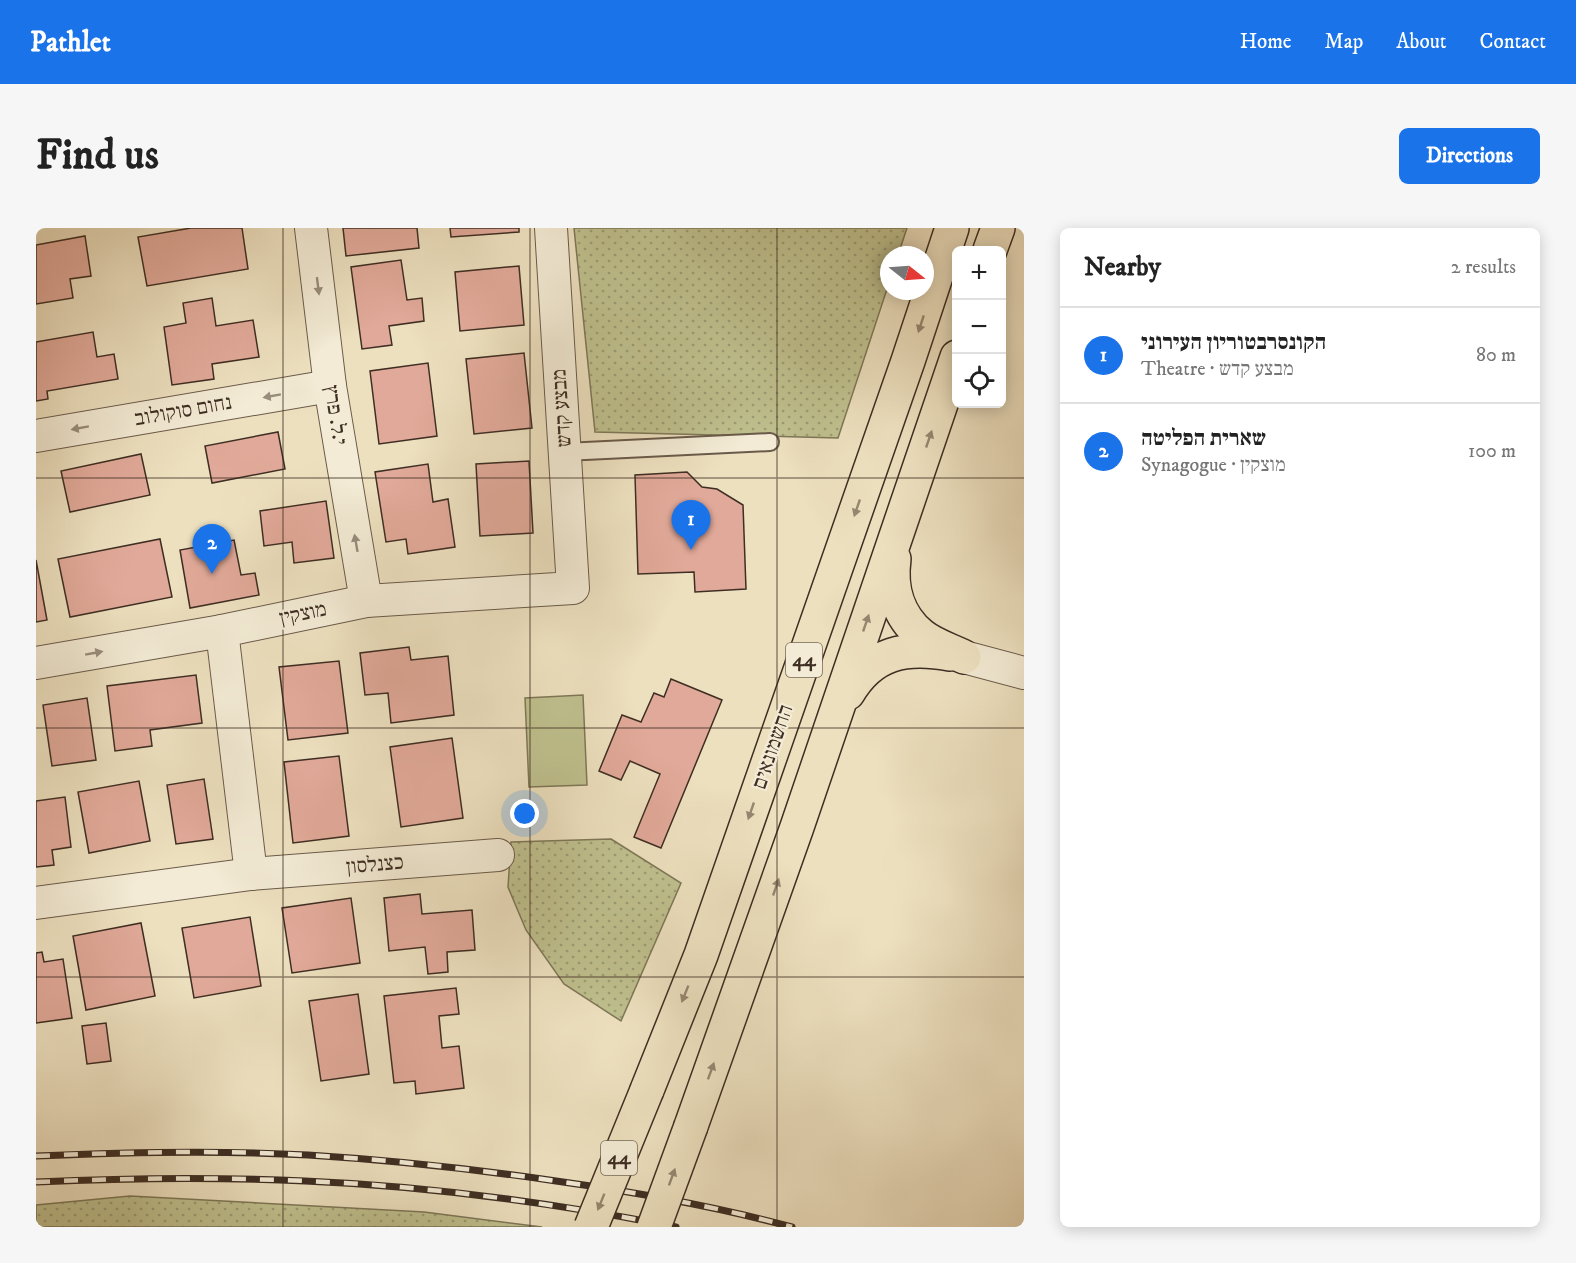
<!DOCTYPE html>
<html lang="en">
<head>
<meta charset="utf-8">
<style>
  body { margin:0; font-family:"IM FELL DW Pica","Frank Ruhl Libre",serif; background:#f6f6f6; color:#222 }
  .controls { position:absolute; right:18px; top:18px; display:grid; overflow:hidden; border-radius:9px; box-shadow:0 3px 15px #0003 }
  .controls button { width:54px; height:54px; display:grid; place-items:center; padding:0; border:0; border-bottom:2px solid #e0e0e0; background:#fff; color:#222; font:30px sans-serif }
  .compass { position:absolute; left:844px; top:18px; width:54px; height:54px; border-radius:50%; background:#fff; box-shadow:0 3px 15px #0003; rotate:107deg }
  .you { position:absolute; left:489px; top:586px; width:21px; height:21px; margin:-15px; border:4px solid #fff; border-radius:50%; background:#1a73e8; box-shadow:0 0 0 9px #1a73e833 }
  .badge { display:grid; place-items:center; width:39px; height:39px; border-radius:50%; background:#1a73e8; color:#fff; font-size:20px; font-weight:700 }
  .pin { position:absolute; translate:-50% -50px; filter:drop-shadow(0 2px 3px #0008) }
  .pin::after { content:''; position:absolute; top:32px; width:21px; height:18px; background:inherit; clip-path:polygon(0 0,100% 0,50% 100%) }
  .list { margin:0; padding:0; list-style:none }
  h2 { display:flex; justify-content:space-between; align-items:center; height:78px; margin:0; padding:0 24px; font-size:26px }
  h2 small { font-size:20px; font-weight:400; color:#767676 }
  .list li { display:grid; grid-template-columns:39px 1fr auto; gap:18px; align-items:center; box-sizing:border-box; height:96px; padding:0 24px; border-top:2px solid #e0e0e0 }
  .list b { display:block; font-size:22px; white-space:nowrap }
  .list p { margin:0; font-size:20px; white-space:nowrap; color:#767676 }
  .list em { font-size:20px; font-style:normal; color:#767676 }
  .icon { flex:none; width:33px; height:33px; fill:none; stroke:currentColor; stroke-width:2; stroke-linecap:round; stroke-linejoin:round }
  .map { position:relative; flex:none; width:988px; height:999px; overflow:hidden; border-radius:9px }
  header { display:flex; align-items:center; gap:36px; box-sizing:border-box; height:84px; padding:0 30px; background:#1a73e8; color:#fff }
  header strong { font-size:28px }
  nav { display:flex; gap:33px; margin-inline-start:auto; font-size:21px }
  .intro { display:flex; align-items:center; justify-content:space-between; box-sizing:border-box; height:144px; padding:0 36px }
  h1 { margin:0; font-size:42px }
  .button { padding:15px 27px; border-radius:9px; background:#1a73e8; color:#fff; font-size:21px; font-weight:700 }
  main { display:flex; gap:36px; padding:0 36px }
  aside { flex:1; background:#fff; border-radius:9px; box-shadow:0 3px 15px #0003 }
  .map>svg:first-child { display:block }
  .grass { fill:url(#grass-dots); stroke:#7e7758; stroke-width:1.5 }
  .pitch { fill:#bfc08e; stroke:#7e7758; stroke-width:1.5 }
  .building { fill:#e1a999; stroke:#3e2e23; stroke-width:1.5 }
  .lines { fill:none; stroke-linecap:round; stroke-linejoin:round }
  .service-casing { stroke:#6a5a4a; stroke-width:20 }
  .minor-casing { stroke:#6a5a4a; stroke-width:34 }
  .trunk-casing { stroke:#3e2e23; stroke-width:36 }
  .service { stroke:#f3ebd5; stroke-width:16 }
  .minor { stroke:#f3ebd5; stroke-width:32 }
  .trunk { stroke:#ede0bf; stroke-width:33 }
  .rail-casing { stroke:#3e2e23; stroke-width:7 }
  .rail { stroke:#f3ebd5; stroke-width:4.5; stroke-dasharray:14; stroke-linecap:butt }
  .trunk-bridge-casing { stroke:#3e2e23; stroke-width:36; stroke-linecap:butt }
  .trunk-bridge { stroke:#ede0bf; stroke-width:33 }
  .oneway { fill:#988c7c }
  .oneway2 { fill:#968771 }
  .grid { fill:none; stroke:#3e2e23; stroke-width:1.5; stroke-opacity:0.55 }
  .labels { text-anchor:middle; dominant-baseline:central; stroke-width:4.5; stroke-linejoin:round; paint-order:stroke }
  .shield { fill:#f3ebd5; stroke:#746758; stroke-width:1.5 }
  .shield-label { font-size:20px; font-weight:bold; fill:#3e2e23 }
  .street-label { font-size:21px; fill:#3e2e23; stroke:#f3ebd5 }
</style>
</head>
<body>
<header>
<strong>Pathlet</strong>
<nav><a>Home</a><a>Map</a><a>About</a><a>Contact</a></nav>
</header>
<div class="intro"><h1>Find us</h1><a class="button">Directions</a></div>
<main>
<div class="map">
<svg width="988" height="999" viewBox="0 0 988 999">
  <defs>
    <pattern id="grass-dots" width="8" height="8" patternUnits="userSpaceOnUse" patternTransform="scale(1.5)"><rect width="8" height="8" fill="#bfc08e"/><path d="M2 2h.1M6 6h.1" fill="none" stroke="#9d9c74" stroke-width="1.8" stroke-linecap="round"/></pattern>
  </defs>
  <rect width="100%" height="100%" fill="#ede0bf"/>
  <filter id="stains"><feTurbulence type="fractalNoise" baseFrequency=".00333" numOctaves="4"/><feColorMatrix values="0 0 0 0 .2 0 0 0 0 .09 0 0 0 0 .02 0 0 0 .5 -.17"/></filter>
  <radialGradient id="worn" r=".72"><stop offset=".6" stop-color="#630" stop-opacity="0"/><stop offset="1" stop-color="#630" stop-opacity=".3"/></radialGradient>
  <g class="grass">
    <path d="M538,0H871L862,27H853V55L802,210L559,204Z"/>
    <path d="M575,611L645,655L585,793L528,756L490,702L472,659L475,614Z"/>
    <path d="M94,968L388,984L506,999H0V977Z"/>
  </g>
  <path class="pitch" d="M547,467L551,557L493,559L489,470Z"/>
  <g class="building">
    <path d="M155,0H206L212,41L111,58L102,9Z"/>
    <path d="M307,0H381L383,20L310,28Z"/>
    <path d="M414,0H483V4L415,9Z"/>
    <path d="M49,8L55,48L34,51L37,70L0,76V17Z"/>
    <path d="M365,32L371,72L386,70L388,93L353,98L356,117L326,121L315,39Z"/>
    <path d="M483,38L488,97L424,103L419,44Z"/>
    <path d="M176,70L180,98L217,92L223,129L176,136L178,151L136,157L128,99L150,95L147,75Z"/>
    <path d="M57,104L61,129L78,126L82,151L11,163L12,171L0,173V114Z"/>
    <path d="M488,125L496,200L438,206L430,131Z"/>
    <path d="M392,135L401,208L343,216L334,143Z"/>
    <path d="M242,204L249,241L176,255L169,218Z"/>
    <path d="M105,226L114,267L34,284L25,243Z"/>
    <path d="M493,233L497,305L444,308L440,236Z"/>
    <path d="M392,236L397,274L412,271L419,319L372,326L370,311L350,314L339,244Z"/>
    <path d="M651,244L666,259L681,261L707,277L710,361L659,364L658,344L602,346L599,247Z"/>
    <path d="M290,273L298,330L258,335L256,314L228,318L224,283Z"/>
    <path d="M124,311L136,369L34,389L22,331Z"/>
    <path d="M198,312L205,347L219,345L223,367L154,380L144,322Z"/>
    <path d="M0,332L11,392L0,394Z"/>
    <path d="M373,419L375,432L412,428L418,487L355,495L352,465L329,467L324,425Z"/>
    <path d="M303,433L312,505L252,512L243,439Z"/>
    <path d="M160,447L166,495L114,502L116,518L79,523L71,458Z"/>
    <path d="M635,451L686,472L625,620L598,609L624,546L594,533L585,552L563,543L586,487L605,494L618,465L628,469Z"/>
    <path d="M51,470L60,532L16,538L7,477Z"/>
    <path d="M416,510L427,590L365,599L354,519Z"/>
    <path d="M303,528L313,608L257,615L248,534Z"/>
    <path d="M168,551L177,611L140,616L131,557Z"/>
    <path d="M103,553L114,613L53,625L42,564Z"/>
    <path d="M29,569L35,619L16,622L18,637L0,639V573Z"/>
    <path d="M384,666L386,686L436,682L439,722L411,724L412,744L392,746L389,719L353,723L348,670Z"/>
    <path d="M315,670L324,735L256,745L246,680Z"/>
    <path d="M214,689L225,758L158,770L146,700Z"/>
    <path d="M105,695L119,768L50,782L37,708Z"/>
    <path d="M6,724L8,734L27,731L36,790L0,795V725Z"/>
    <path d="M420,760L423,786L403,788L406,820L423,818L428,860L380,866L379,853L358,855L348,768Z"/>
    <path d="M322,766L333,846L285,853L273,773Z"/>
    <path d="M70,795L75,833L51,836L46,798Z"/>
  </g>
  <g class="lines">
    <defs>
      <path id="service" d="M529,224L734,214"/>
      <g id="minor">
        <path d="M275,0L294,158L330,373"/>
        <path d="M0,208L294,158"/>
        <path d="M186,403L215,646"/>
        <path d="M928,429L988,445"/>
        <path d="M0,435L186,403L330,373L537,360L515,0"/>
        <path d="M0,675L215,646L462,627"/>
      </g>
      <g id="trunk">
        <path d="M954,22L962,0"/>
        <path d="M858,331C854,360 862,388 885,407C897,417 914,422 928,429"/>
        <path d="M812,465C836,424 870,418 914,426"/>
        <path d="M611,862L665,727L872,133L916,0"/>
        <path d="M655,898L761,599L921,129"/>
      </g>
    </defs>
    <use href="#service" class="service-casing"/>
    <use href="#minor" class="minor-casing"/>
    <use href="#trunk" class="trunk-casing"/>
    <use href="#service" class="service"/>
    <use href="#minor" class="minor"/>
    <use href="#trunk" class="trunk"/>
    <defs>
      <g id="rail">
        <path d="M0,928C90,924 181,922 272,927C355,932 438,941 520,953C599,964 678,978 756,999"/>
        <path d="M0,954C90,950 179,949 269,953C393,958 518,975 640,999"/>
      </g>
    </defs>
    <use href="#rail" class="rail-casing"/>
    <use href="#rail" class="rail"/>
    <defs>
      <g id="trunk-bridge">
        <path d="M555,999L611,862"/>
        <path d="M618,999L655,898"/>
      </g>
    </defs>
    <use href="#trunk-bridge" class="trunk-bridge-casing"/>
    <use href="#trunk-bridge" class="trunk-bridge"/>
  </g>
  <defs><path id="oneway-solid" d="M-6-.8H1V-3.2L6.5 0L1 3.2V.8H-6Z" transform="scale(1.5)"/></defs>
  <g class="oneway">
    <use href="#oneway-solid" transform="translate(282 58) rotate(83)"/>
    <use href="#oneway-solid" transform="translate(236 168) rotate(170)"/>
    <use href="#oneway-solid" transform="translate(44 200) rotate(170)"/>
    <use href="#oneway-solid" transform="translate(320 315) rotate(-100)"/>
    <use href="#oneway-solid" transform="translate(58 425) rotate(-10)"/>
  </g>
  <g class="oneway2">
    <use href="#oneway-solid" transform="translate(885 96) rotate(108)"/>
    <use href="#oneway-solid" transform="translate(893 211) rotate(-71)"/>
    <use href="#oneway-solid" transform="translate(821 280) rotate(109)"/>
    <use href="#oneway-solid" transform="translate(830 395) rotate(-71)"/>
    <use href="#oneway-solid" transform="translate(715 583) rotate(109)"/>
    <use href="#oneway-solid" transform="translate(740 659) rotate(-71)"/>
    <use href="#oneway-solid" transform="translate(649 766) rotate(112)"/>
    <use href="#oneway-solid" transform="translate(675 843) rotate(-70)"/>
    <use href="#oneway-solid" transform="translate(636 949) rotate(-70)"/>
    <use href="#oneway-solid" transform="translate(565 974) rotate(112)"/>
  </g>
  <path class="grid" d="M247,0V999M494,0V999M741,0V999M0,250H988M0,500H988M0,749H988"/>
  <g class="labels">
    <g class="shield">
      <rect x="750" y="415" width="36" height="34" rx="4.5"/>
      <rect x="565" y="913" width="36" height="34" rx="4.5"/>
    </g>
    <g class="shield-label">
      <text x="768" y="432">44</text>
      <text x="583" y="930">44</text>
    </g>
    <g class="street-label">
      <text transform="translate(526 180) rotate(-94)">מבצע קדש</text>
      <text transform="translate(147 183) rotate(-10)">נחום סוקולוב</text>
      <text transform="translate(299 187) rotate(81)">י.ל. פרץ</text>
      <text transform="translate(267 386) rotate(-12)">מוצקין</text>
      <text transform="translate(737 519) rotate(-71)">החשמונאים</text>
      <text transform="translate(339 637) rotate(-5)">כצנלסון</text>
    </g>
  </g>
  <rect width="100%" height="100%" filter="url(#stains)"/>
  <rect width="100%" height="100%" fill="url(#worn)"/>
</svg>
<div class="controls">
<button>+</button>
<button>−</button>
<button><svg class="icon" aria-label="locate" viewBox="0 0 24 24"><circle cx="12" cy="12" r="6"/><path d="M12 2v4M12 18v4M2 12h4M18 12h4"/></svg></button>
</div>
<svg class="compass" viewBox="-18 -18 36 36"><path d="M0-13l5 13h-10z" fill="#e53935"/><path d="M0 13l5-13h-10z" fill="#767676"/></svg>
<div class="you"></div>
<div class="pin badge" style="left:655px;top:322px">1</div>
<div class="pin badge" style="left:176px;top:346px">2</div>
</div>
<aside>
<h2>Nearby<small>2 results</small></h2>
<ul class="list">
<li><span class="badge">1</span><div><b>הקונסרבטוריון העירוני</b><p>Theatre · מבצע קדש</p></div><em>80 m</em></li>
<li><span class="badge">2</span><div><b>שארית הפליטה</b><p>Synagogue · מוצקין</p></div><em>100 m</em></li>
</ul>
</aside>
</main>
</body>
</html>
